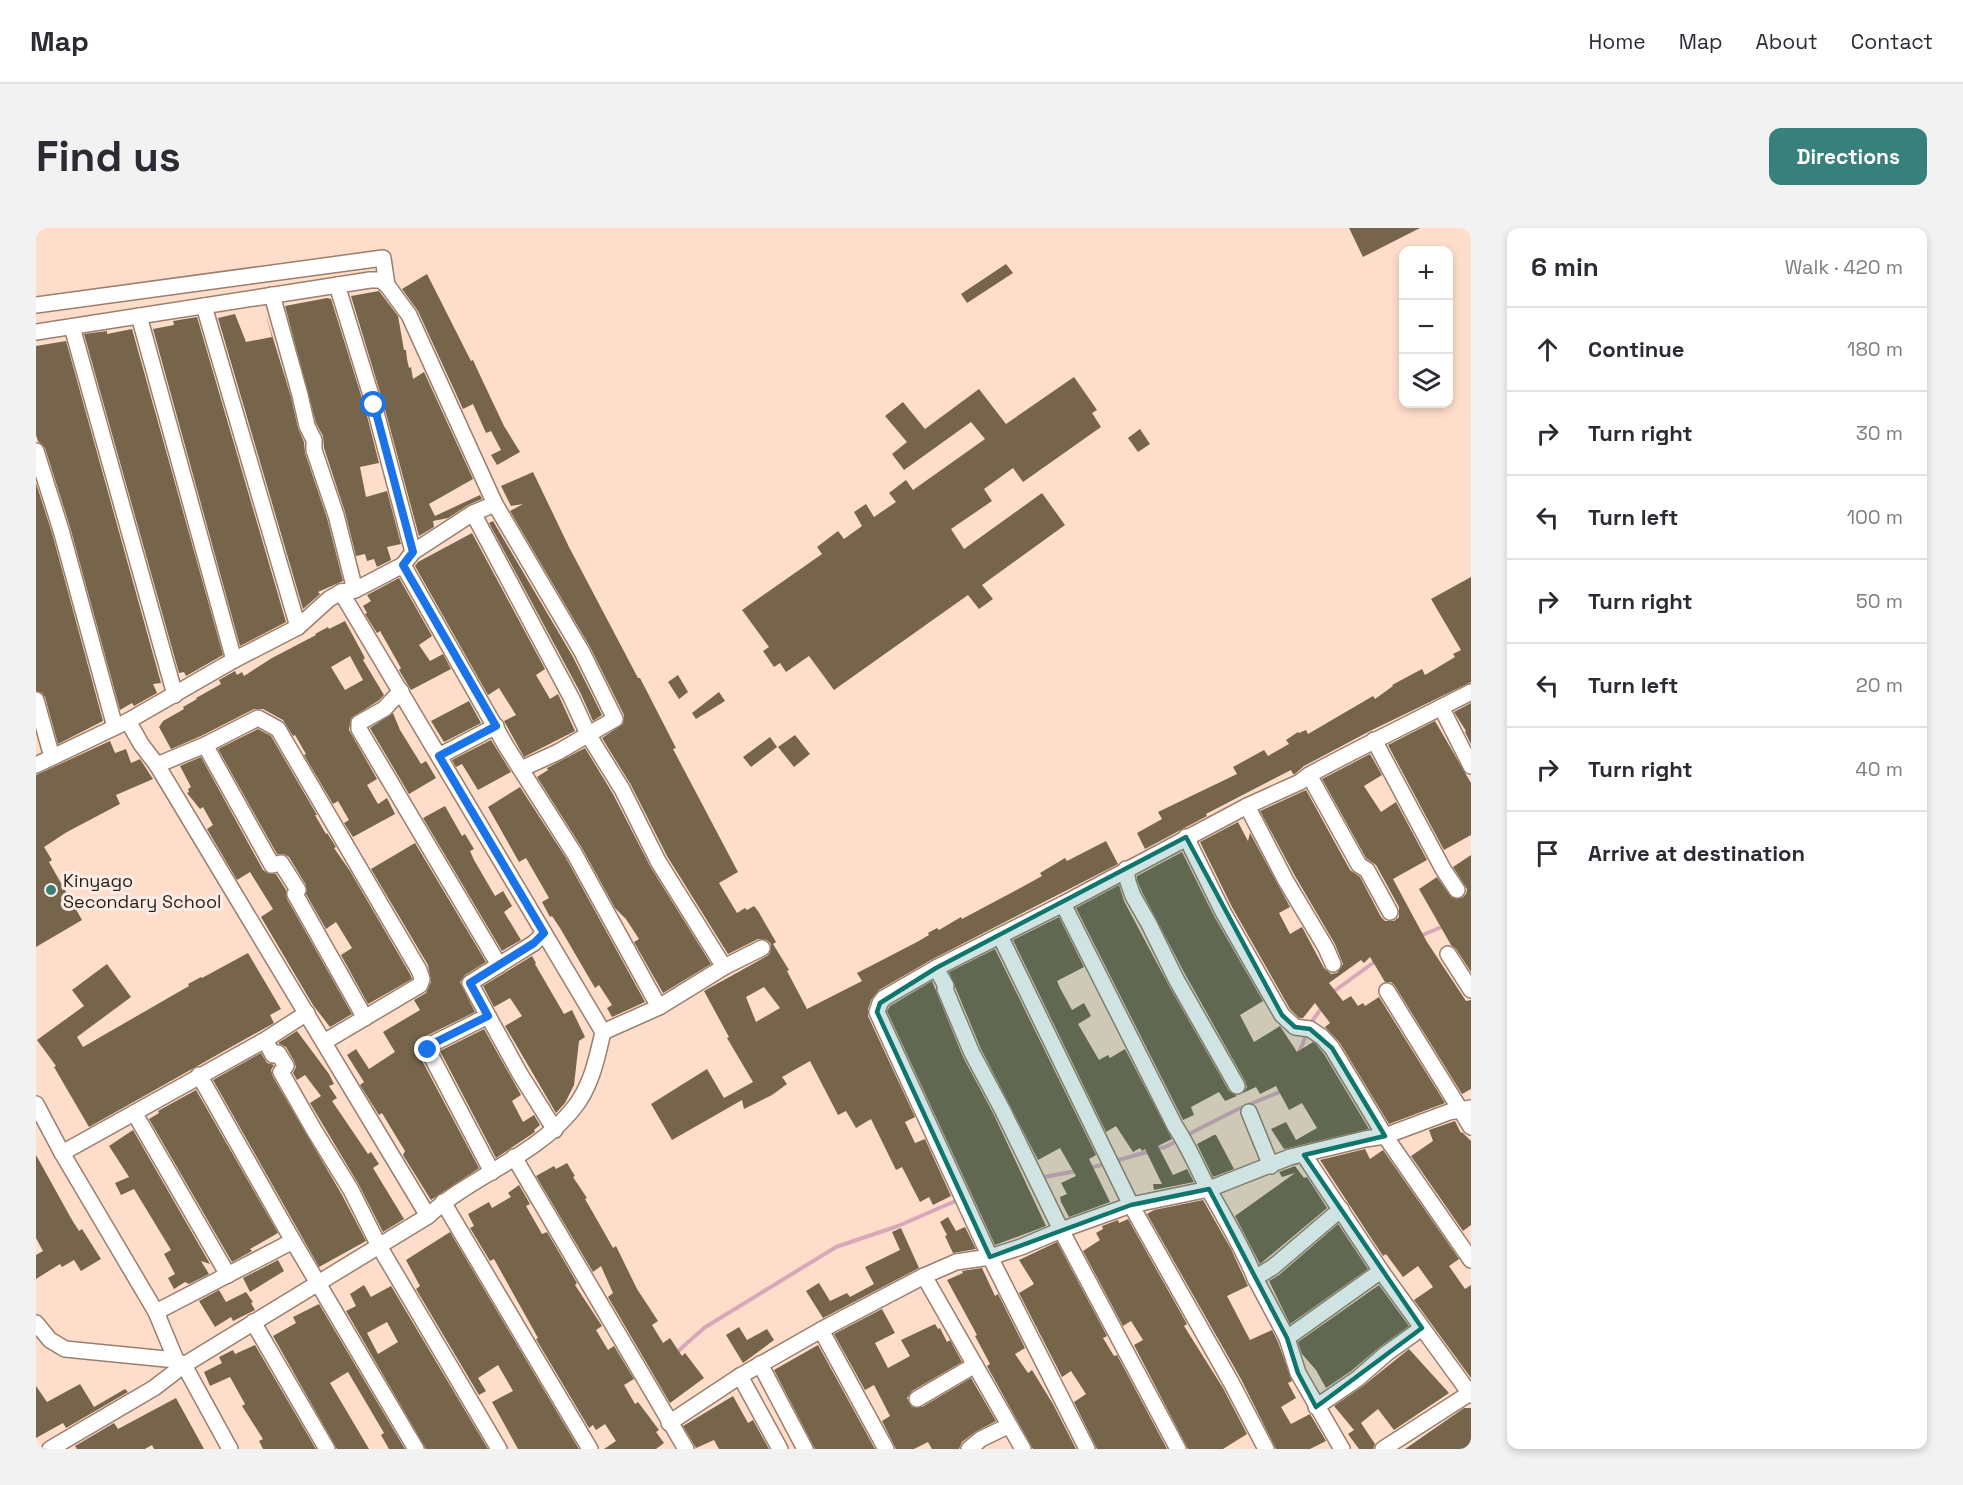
<!DOCTYPE html>
<html lang="en">
<head>
<meta charset="utf-8">
<style>
  body { margin:0; font-family:"Space Grotesk",sans-serif; background:#f2f2f3; color:#2b2b33 }
  .controls { position:absolute; right:18px; top:18px; display:grid; overflow:hidden; border-radius:12px; box-shadow:0 3px 9px #0003 }
  .controls button { width:54px; height:54px; display:grid; place-items:center; padding:0; border:0; border-bottom:2px solid #e1e1e2; background:#fff; color:#2b2b33; font:30px sans-serif }
  .stop { position:absolute; width:18px; height:18px; margin:-14px; border:4px solid #1a73e8; border-radius:50%; background:#fff }
  .stop.end { background:#1a73e8; border-color:#fff; box-shadow:0 2px 6px #0008 }
  .list { margin:0; padding:0; list-style:none }
  h2 { display:flex; justify-content:space-between; align-items:center; height:78px; margin:0; padding:0 24px; font-size:26px }
  h2 small { font-size:20px; font-weight:400; color:#7c7c81 }
  .list li { display:grid; grid-template-columns:39px 1fr auto; gap:18px; align-items:center; box-sizing:border-box; height:84px; padding:0 24px; border-top:2px solid #e1e1e2 }
  .list b { display:block; font-size:22px; white-space:nowrap }
  .list em { font-size:20px; font-style:normal; color:#7c7c81 }
  .icon { flex:none; width:33px; height:33px; fill:none; stroke:currentColor; stroke-width:2; stroke-linecap:round; stroke-linejoin:round }
  .map { position:relative; flex:none; width:1435px; height:1221px; overflow:hidden; border-radius:12px }
  header { display:flex; align-items:center; gap:36px; box-sizing:border-box; height:84px; padding:0 30px; background:#fff; border-bottom:2px solid #e1e1e2 }
  header strong { font-size:28px }
  nav { display:flex; gap:33px; margin-inline-start:auto; font-size:21px }
  .intro { display:flex; align-items:center; justify-content:space-between; box-sizing:border-box; height:144px; padding:0 36px }
  h1 { margin:0; font-size:42px }
  .button { padding:15px 27px; border-radius:12px; background:#38807b; color:#fff; font-size:21px; font-weight:700 }
  main { display:flex; gap:36px; padding:0 36px }
  aside { flex:1; background:#fff; border-radius:12px; box-shadow:0 3px 9px #0003 }
  .map>svg:first-child { display:block }
  .lines { fill:none; stroke-linecap:round; stroke-linejoin:round }
  .stream { stroke:#d9a8b8; stroke-width:4 }
  .building { fill:#76654b; fill-rule:evenodd }
  .minor-casing { stroke:#9b7e6c; stroke-width:18 }
  .minor { stroke:#fff; stroke-width:15 }
  .route { stroke:#1a73e8; stroke-width:8 }
  .marked { fill:#0f766e; fill-opacity:0.2; stroke:#0f766e; stroke-width:4.5; stroke-linejoin:round }
  .poi-dot { fill:#38807b; stroke:#fceee7; stroke-width:2 }
  .labels { text-anchor:middle; dominant-baseline:central; stroke-width:6; stroke-linejoin:round; paint-order:stroke }
  .poi-label { font-size:18px; fill:#2a1e17; stroke:#fceee7; text-anchor:start }
</style>
</head>
<body>
<header>
<strong>Map</strong>
<nav><a>Home</a><a>Map</a><a>About</a><a>Contact</a></nav>
</header>
<div class="intro"><h1>Find us</h1><a class="button">Directions</a></div>
<main>
<div class="map">
<svg width="1435" height="1221" viewBox="0 0 1435 1221">
  <rect width="100%" height="100%" fill="#feddca"/>
  <g class="lines">
    <g class="stream">
      <path d="M1384,708L1408,698"/>
      <path d="M1297,764L1341,732"/>
      <path d="M1274,796L1287,778"/>
      <path d="M1262,827L1272,803"/>
      <path d="M1149,908L1200,882L1246,863"/>
      <path d="M1079,933L1129,919L1143,912"/>
      <path d="M1053,940L1069,936"/>
      <path d="M1003,950L1040,943"/>
      <path d="M640,1125L668,1100L800,1019L862,998L924,971"/>
    </g>
  </g>
  <g class="building">
    <path d="M1313,0H1384L1327,29Z"/>
    <path d="M970,36L977,45L931,75L925,66Z"/>
    <path d="M391,46L435,133L437,132L442,143L468,198L484,224L461,237L455,227L465,222L455,203L450,205L437,176L427,181L382,83L366,61Z"/>
    <path d="M343,63L362,88L368,122H370L371,131L373,140L375,139L377,151L388,144L437,251L393,276L399,288L444,267L446,271L432,277L412,290L397,293L398,299L383,308L347,174L315,68Z"/>
    <path d="M291,70L295,71L329,180L343,235L324,239L330,269L351,263L365,316L351,319L355,332L341,339L338,331L331,333L329,326L320,328L309,284L288,220L287,208L280,195L249,78Z"/>
    <path d="M229,84L255,169L262,200L268,214L269,225L291,290L307,353L282,364L284,366L267,381L182,90L199,86L210,114L236,109Z"/>
    <path d="M161,89L250,394L204,418L117,101L138,97L137,93Z"/>
    <path d="M96,101L187,427L150,448L148,444L143,445L48,106L71,103V106Z"/>
    <path d="M30,113L125,455L117,456L121,465L98,478L96,475L84,482L34,299L9,220L2,213L0,207V118Z"/>
    <path d="M1038,149L1061,182L1056,185L1065,199L987,254L977,240L948,261L956,273L915,301L928,321L1006,265L1029,297L946,357L957,371L943,381L932,367L798,462L773,428L750,444L744,435L738,439L727,423L733,419L706,382L786,326L781,319L802,303L808,311L826,298L818,284L830,276L838,289L860,274L853,265L870,252L877,262L949,211L935,194L868,242L856,226L871,214L849,188L867,174L889,201L943,161L970,196Z"/>
    <path d="M1104,201L1114,216L1102,224L1092,210Z"/>
    <path d="M497,244L533,319L602,450H604L640,520L637,521L702,644L683,655L701,685L709,680L711,682L718,678L722,683L740,714L737,716L753,742L751,743L771,781L826,753L821,745L881,714L893,707L892,705L901,700L903,702L925,689L926,691L986,659L1006,648L1004,645L1029,630L1031,633L1070,613L1082,636L895,732L843,762L835,772L832,781V788L879,889L869,894L879,915L889,911L915,968L897,977L893,969L884,974L866,939L860,942L835,891L820,900L810,883L802,887L774,833L746,849L751,856L736,867L708,881L706,872L636,912L615,876L671,841L688,870L717,854L691,810L693,809L668,763L731,728L734,725L735,716L731,712L722,711L692,726L631,628L595,557L566,510L587,496L588,487L554,419L474,283L487,276L475,278L465,258ZM728,759L744,780L720,794L710,769Z"/>
    <path d="M0,255L16,305L67,493L22,516L9,469L6,465L0,463Z"/>
    <path d="M457,293L537,429L566,487L557,493L544,464L453,295Z"/>
    <path d="M436,305L509,441L500,447L514,471L522,466L539,503L488,529L468,493L480,487L463,460L452,467L379,338L382,334Z"/>
    <path d="M1435,349V454L1334,503L1268,538L1259,546H1257L1255,542L1170,586L1171,588L1109,621L1101,605L1126,591L1122,584L1201,546L1197,539L1228,522L1232,528L1253,516L1250,512L1262,504L1263,505L1270,502L1272,506L1337,468L1339,471L1357,458L1356,457L1386,441L1389,447L1419,429L1417,426L1425,422L1395,371Z"/>
    <path d="M363,350L396,408L383,417L394,433L407,426L415,441L375,462L363,442L365,440L344,403L341,405L339,402L329,386L331,385L327,378L335,373L331,367Z"/>
    <path d="M309,393L329,430L327,432L348,467L342,473L315,490L313,502L341,551L331,557L342,576L351,570L359,586L317,609L308,595L313,592L302,573L297,576L268,527L270,526L259,507L257,508L247,492L227,481H218L165,508L135,521L123,499L127,493L148,481L147,479L161,471L160,470L185,456L183,452L199,443L201,447L206,444L208,448L236,430L280,407L279,406L292,399L293,401ZM314,428L327,452L309,462L295,439Z"/>
    <path d="M642,447L652,464L643,471L632,454Z"/>
    <path d="M683,464L689,473L660,491L656,485Z"/>
    <path d="M433,473L445,495L408,514L395,493Z"/>
    <path d="M1435,475V516L1429,504L1430,503L1418,484Z"/>
    <path d="M357,485L364,502L385,536L390,533L400,550L373,566L334,500Z"/>
    <path d="M1399,493L1435,555V607L1408,622L1352,517Z"/>
    <path d="M222,501L235,508L281,587H279L290,606L291,605L300,619L298,620L314,643L374,746L376,751L332,776L305,727L316,720L300,694L290,701L270,666V657L253,629L248,626H241L182,521Z"/>
    <path d="M759,507L774,526L758,539L742,519Z"/>
    <path d="M734,509L741,519L715,539L707,529Z"/>
    <path d="M455,512L475,544L442,562L426,536L420,539L416,532Z"/>
    <path d="M74,513L79,525L90,521L95,535L104,531L117,551L80,567L84,576L31,604L8,619L16,632L13,634L46,692L0,719V547Z"/>
    <path d="M549,520L577,566L614,638L675,736L627,765L598,714L603,711L590,691L579,680L546,620L501,549L512,542L511,540Z"/>
    <path d="M1334,526L1346,547L1328,558L1345,584L1360,574L1391,632L1357,651L1391,714L1430,773L1435,772V861L1426,866L1359,758L1355,754H1349L1334,729L1328,735L1325,732L1293,755L1307,773L1315,768L1322,778L1327,775L1329,778L1343,769L1409,875L1353,896L1304,815L1289,799L1294,795L1279,775L1267,790H1263L1254,781L1196,679L1164,614L1202,594L1212,613L1214,605L1254,679L1243,685L1254,706L1266,699L1288,740L1295,746L1301,745L1307,736L1299,716L1259,648L1224,583L1270,562L1314,642L1324,649L1345,689L1349,693H1358L1363,689V679L1340,637L1330,630L1286,551Z"/>
    <path d="M165,529L227,642L233,646H240L250,662L251,671L316,786L294,799L277,777L225,689L237,681L214,644L201,652L171,601L177,597L167,579L164,581L151,565L153,564L152,561L155,559L144,538Z"/>
    <path d="M484,559L530,630L609,774L576,789L571,780L576,777L563,757L559,760L524,700L516,688L514,689L506,674L513,670L490,630L483,634L452,579Z"/>
    <path d="M409,578L426,608L429,606L438,621L434,623L438,632L459,668L467,663L476,678L468,684L485,712L466,723L387,590Z"/>
    <path d="M379,615L450,734L429,747L424,754L439,784L390,808L383,819V827L443,940L395,972L367,927L369,923L358,905L346,885L343,887L324,857L328,854L311,827L320,821L333,841L359,824L347,804L384,782L378,772L390,765L395,754L392,737L335,641Z"/>
    <path d="M1146,624L1178,688L1227,773L1204,787L1218,814L1244,798L1261,824L1277,814L1280,816L1288,826L1333,901L1248,921L1235,901L1250,894L1260,912L1281,900L1266,875L1253,882L1240,858L1224,866L1220,859L1207,865L1211,859L1209,853L1149,746L1106,664L1101,652V648Z"/>
    <path d="M1435,627V744L1420,721L1415,717L1383,661L1401,649L1416,670H1426L1430,666L1431,661L1417,639Z"/>
    <path d="M1083,657L1088,673L1132,756L1193,863L1201,868L1189,873L1183,864L1155,879L1158,887L1147,892L1040,680Z"/>
    <path d="M1023,689L1048,739L1021,753L1024,760L1036,782L1048,775L1055,788L1042,796L1063,832L1072,827L1074,830L1089,821L1136,911L1122,918L1137,947L1151,941L1158,954L1118,962L1117,956H1126L1109,921L1106,923L1104,920L1097,924L1080,898L1070,904L977,712Z"/>
    <path d="M959,721L1060,927L1053,931L1074,974L1033,989L1025,974L1024,969L1031,966L1025,955L1040,948L1024,920L1002,932L945,821L913,744Z"/>
    <path d="M212,725L245,781L234,787L238,795L53,899L18,839L20,838L1,812L48,778L36,762L71,736L95,769L41,809L47,819L153,758L152,756L165,749L166,750Z"/>
    <path d="M496,728L500,735L499,736L528,786L536,782L549,809L543,813L538,857L529,875L520,885L469,798L486,788L474,770L458,779L447,758Z"/>
    <path d="M896,753L927,829L958,887L1010,998L959,1017L851,783L854,778Z"/>
    <path d="M448,801L485,867L476,873L487,894L498,887L504,897L498,902L499,904L460,930L404,823Z"/>
    <path d="M261,803L293,846L298,856L293,858L301,870L296,873L332,926L335,924L343,936L337,940L368,991L347,1004L323,957L274,875L285,868L269,847L261,852L257,845L260,839L258,833L250,819L242,815Z"/>
    <path d="M225,825L231,835L238,837L235,842L237,849L306,967L330,1013L283,1039L177,852Z"/>
    <path d="M160,862L242,1005L214,1021L216,1023L196,1034L113,891L123,885L122,883Z"/>
    <path d="M1419,893L1425,905L1426,904L1435,913V997L1427,1003L1375,928L1397,913L1393,902Z"/>
    <path d="M97,902L174,1036L165,1033L173,1046L153,1056L149,1054L138,1061L132,1050L139,1046L128,1026L135,1022L98,961L85,967L79,955L93,949L73,918Z"/>
    <path d="M1178,907H1180L1198,941L1177,949L1161,916Z"/>
    <path d="M1329,921L1334,931L1347,922L1423,1031L1413,1038L1429,1061L1435,1057V1150L1378,1072L1397,1059L1382,1038L1367,1049L1350,1026L1347,1028L1284,932Z"/>
    <path d="M0,927L36,992L43,1003L46,1001L65,1031L45,1043L38,1032L26,1039L24,1036L0,1051V1027L7,1023L0,1010Z"/>
    <path d="M531,935L539,948L537,949L551,970L549,971L556,983L577,1020L580,1018L601,1061L622,1093L616,1097L627,1115L634,1110L646,1128L649,1125L668,1150L634,1175L572,1069L577,1065L565,1038L557,1044L500,948L518,938L520,941Z"/>
    <path d="M1259,938L1268,950L1271,949L1291,980L1224,1036L1199,988L1259,945L1246,949L1243,944Z"/>
    <path d="M483,957L494,976L490,978L506,1006L511,1004L541,1055L539,1057L566,1098L560,1102L572,1122L578,1118L598,1151L588,1157L599,1176L602,1174L623,1202L620,1204L628,1215L620,1221H568L580,1213L569,1196L560,1202L557,1197L553,1200L500,1111L502,1110L458,1031L454,1033L434,1000L438,998L432,986L453,974L456,980L475,969L472,965Z"/>
    <path d="M1167,972L1195,1021L1212,1058L1191,1068L1214,1112L1236,1102L1242,1114L1256,1153L1252,1155L1260,1170L1245,1179L1255,1196L1274,1186L1290,1213L1274,1221H1240L1205,1151L1111,986L1118,982Z"/>
    <path d="M912,989L920,1003L929,999L940,1021L917,1025L909,1008L911,1007L904,994Z"/>
    <path d="M1092,991L1151,1096L1148,1098L1187,1160L1211,1206L1187,1221H1152L1098,1117L1107,1112L1095,1093L1087,1098L1047,1023L1064,1012L1060,1005L1067,1001L1066,998L1082,992L1083,995Z"/>
    <path d="M1302,996L1332,1041L1254,1096L1233,1053L1243,1047Z"/>
    <path d="M865,1000L883,1040L787,1090L770,1063L783,1055L794,1073L811,1065L814,1069L838,1056L829,1039L864,1022L856,1004Z"/>
    <path d="M414,1004L543,1221H482L456,1174L477,1163L462,1137L442,1150L450,1163L443,1167L380,1061L384,1058L370,1032Z"/>
    <path d="M1021,1014L1071,1108L1067,1110L1078,1128L1081,1127L1131,1221H1061L1038,1174L1050,1166L1035,1143L1026,1149L983,1065L998,1056L983,1032Z"/>
    <path d="M242,1032L248,1043L214,1064L207,1050Z"/>
    <path d="M946,1040L959,1068L962,1066L989,1120L979,1126L992,1145L996,1142L1017,1176L1040,1221H997L951,1138L954,1136L939,1108L941,1107L911,1052L927,1045L926,1043Z"/>
    <path d="M328,1057L335,1069L355,1058L452,1221H390L310,1083L320,1078L314,1066ZM351,1094L362,1114L342,1126L331,1105Z"/>
    <path d="M1343,1057L1373,1098L1345,1118L1315,1143L1290,1160L1280,1142L1266,1126L1262,1114Z"/>
    <path d="M183,1062L190,1074L210,1064L217,1074L215,1075L219,1082L197,1093L195,1089L179,1099L163,1073Z"/>
    <path d="M283,1076L369,1221H353L345,1207L348,1205L312,1144L294,1155L333,1221H301L237,1108L260,1095L257,1089Z"/>
    <path d="M846,1081L859,1105L839,1115L852,1140L874,1128L865,1112L899,1096L902,1101L904,1100L911,1114L914,1112L926,1134L876,1163L871,1170L876,1179H886L935,1150L960,1193L939,1204L926,1214L923,1221H896L892,1214L878,1221H860L846,1193L854,1188L838,1157L829,1162L798,1106Z"/>
    <path d="M703,1099L711,1112L731,1101L738,1112L707,1135L690,1107Z"/>
    <path d="M219,1117L280,1221H227L223,1213L227,1211L206,1178L209,1176L194,1149L174,1158L168,1144L186,1135L183,1129L197,1122L199,1126Z"/>
    <path d="M782,1117L839,1221H779L738,1142Z"/>
    <path d="M1373,1121L1413,1165L1358,1202L1342,1181L1325,1195L1339,1216L1337,1221H1323L1312,1206L1318,1202L1298,1178L1327,1158Z"/>
    <path d="M44,1156L58,1179L89,1161L92,1164L30,1200L27,1195L0,1210V1158L11,1174Z"/>
    <path d="M697,1168L712,1195L717,1192L733,1221H683L678,1212L660,1220L647,1198Z"/>
    <path d="M140,1170L168,1221H118L116,1217L109,1221H41L39,1218L78,1195L82,1201Z"/>
    <path d="M1428,1180H1435V1221H1369Z"/>
  </g>
  <g class="lines">
    <defs>
      <g id="minor">
        <path d="M301,57L338,177L377,324"/>
        <path d="M236,67L264,167L271,198L278,212V222L300,287L319,362"/>
        <path d="M0,77L347,30L351,57"/>
        <path d="M168,78L262,399"/>
        <path d="M103,88L198,432"/>
        <path d="M36,99L139,467"/>
        <path d="M0,104L334,52H344L351,57L373,87L459,276L546,424L579,491L522,524L485,541"/>
        <path d="M0,223L25,302L79,499"/>
        <path d="M437,285L535,469L553,508L586,561L622,633L688,739"/>
        <path d="M367,337L470,518L538,625L623,779"/>
        <path d="M365,463L348,481L323,495V501L463,737"/>
        <path d="M0,472L16,529"/>
        <path d="M1405,479L1435,538"/>
        <path d="M92,493L105,516L121,537L392,988"/>
        <path d="M1338,512L1407,641L1421,662"/>
        <path d="M169,517L236,637L245,635L262,662L259,666L329,790"/>
        <path d="M403,528L460,498"/>
        <path d="M0,537L92,493L198,432L262,399L293,371L305,364L319,362L367,337L377,324L437,285L459,276"/>
        <path d="M121,537L169,517L222,490L242,501L383,742L386,751L384,757L288,814"/>
        <path d="M1273,547L1323,637L1331,642L1354,684"/>
        <path d="M1211,578L1250,653L1290,720L1297,736"/>
        <path d="M1150,609L1187,684L1246,787L1259,799L1274,801L1286,809L1296,820L1349,908L1435,1032"/>
        <path d="M1090,641L1092,654L1097,668L1113,696L1140,751L1201,858"/>
        <path d="M1027,676L1139,898C1153,919 1162,942 1174,964C1190,992 1207,1020 1219,1050L1237,1039L1305,981"/>
        <path d="M508,705L498,715L434,755L484,846L519,902"/>
        <path d="M964,708L1095,977L1196,1156L1230,1221"/>
        <path d="M1412,726L1435,762"/>
        <path d="M900,740L910,758L909,761L936,825L967,883L1025,1002L1142,1221"/>
        <path d="M1351,763L1435,899"/>
        <path d="M452,788L394,817L392,822L456,944"/>
        <path d="M567,804L623,779L688,739L726,720"/>
        <path d="M229,812L237,827L242,825L250,838L245,844L278,902L315,962L343,1018L463,1221"/>
        <path d="M163,847L257,1013L380,1221"/>
        <path d="M0,876L26,925L120,1084L140,1132L148,1137L194,1221"/>
        <path d="M1213,884L1235,938"/>
        <path d="M99,886L192,1047"/>
        <path d="M26,925L229,812L271,785"/>
        <path d="M1268,927L1345,1043L1435,1167"/>
        <path d="M478,929L650,1221"/>
        <path d="M407,974L554,1221"/>
        <path d="M888,1048L987,1221"/>
        <path d="M1219,1050L1251,1110"/>
        <path d="M120,1084L257,1013"/>
        <path d="M217,1094L291,1221"/>
        <path d="M0,1095L14,1112L29,1121L140,1132"/>
        <path d="M785,1102L850,1221"/>
        <path d="M724,1136L769,1221"/>
        <path d="M704,1148L744,1221"/>
        <path d="M881,1171L939,1137"/>
        <path d="M1280,1179L1321,1151L1351,1125L1386,1100"/>
        <path d="M633,1195L704,1148L785,1102L888,1048L920,1034L954,1029L985,1019L1025,1002L1095,977L1173,961L1254,929L1329,911L1349,908L1413,884L1435,880"/>
        <path d="M14,1221L118,1160L148,1137L392,988C436,947 499,929 537,881C555,860 561,830 567,804L305,364"/>
        <path d="M933,1221L945,1211L972,1198"/>
        <path d="M1051,1221L954,1029L841,784L844,775L848,770L900,740L1027,676L1211,578L1264,554L1273,547C1326,518 1381,492 1435,464"/>
        <path d="M1306,1221L1262,1145L1251,1110L1345,1043"/>
        <path d="M1347,1221L1434,1165"/>
      </g>
    </defs>
    <use href="#minor" class="minor-casing"/>
    <use href="#minor" class="minor"/>
  </g>
  <g class="lines">
    <path class="route" d="M338,177L377,324L367,337L460,498L403,528L508,705L498,715L434,755L452,788L394,817L392,822"/>
  </g>
  <path class="marked" d="M1150,609L1246,787L1259,799L1274,801L1296,820L1349,908L1268,927L1386,1100L1280,1179L1262,1145L1251,1110L1173,961L1095,977L954,1029L841,784L844,775L900,740Z"/>
  <circle class="poi-dot" cx="15" cy="662" r="6"/>
  <g class="labels">
    <g class="poi-label">
      <text x="27" y="652">Kinyago<tspan x="27" dy="21">Secondary School</tspan></text>
    </g>
  </g>
</svg>
<div class="controls">
<button>+</button>
<button>−</button>
<button><svg class="icon" aria-label="layers" viewBox="0 0 24 24"><path d="M12 4l9 5-9 5-9-5zM3 14l9 5 9-5"/></svg></button>
</div>
<div class="stop" style="left:338px;top:177px"></div>
<div class="stop end" style="left:392px;top:822px"></div>
</div>
<aside>
<h2>6 min<small>Walk · 420 m</small></h2>
<ul class="list">
<li><svg class="icon" aria-label="ahead" viewBox="0 0 24 24"><path d="M12 20V5M6 11l6-6 6 6"/></svg><div><b>Continue</b></div><em>180 m</em></li>
<li><svg class="icon" aria-label="right" viewBox="0 0 24 24"><path d="M7 20v-9h11M14 6l5 5-5 5"/></svg><div><b>Turn right</b></div><em>30 m</em></li>
<li><svg class="icon" aria-label="left" viewBox="0 0 24 24"><path d="M17 20v-9H6M10 6l-5 5 5 5"/></svg><div><b>Turn left</b></div><em>100 m</em></li>
<li><svg class="icon" aria-label="right" viewBox="0 0 24 24"><path d="M7 20v-9h11M14 6l5 5-5 5"/></svg><div><b>Turn right</b></div><em>50 m</em></li>
<li><svg class="icon" aria-label="left" viewBox="0 0 24 24"><path d="M17 20v-9H6M10 6l-5 5 5 5"/></svg><div><b>Turn left</b></div><em>20 m</em></li>
<li><svg class="icon" aria-label="right" viewBox="0 0 24 24"><path d="M7 20v-9h11M14 6l5 5-5 5"/></svg><div><b>Turn right</b></div><em>40 m</em></li>
<li><svg class="icon" aria-label="arrive" viewBox="0 0 24 24"><path d="M6 21V4h12l-3 4 3 4H6"/></svg><div><b>Arrive at destination</b></div></li>
</ul>
</aside>
</main>
</body>
</html>
